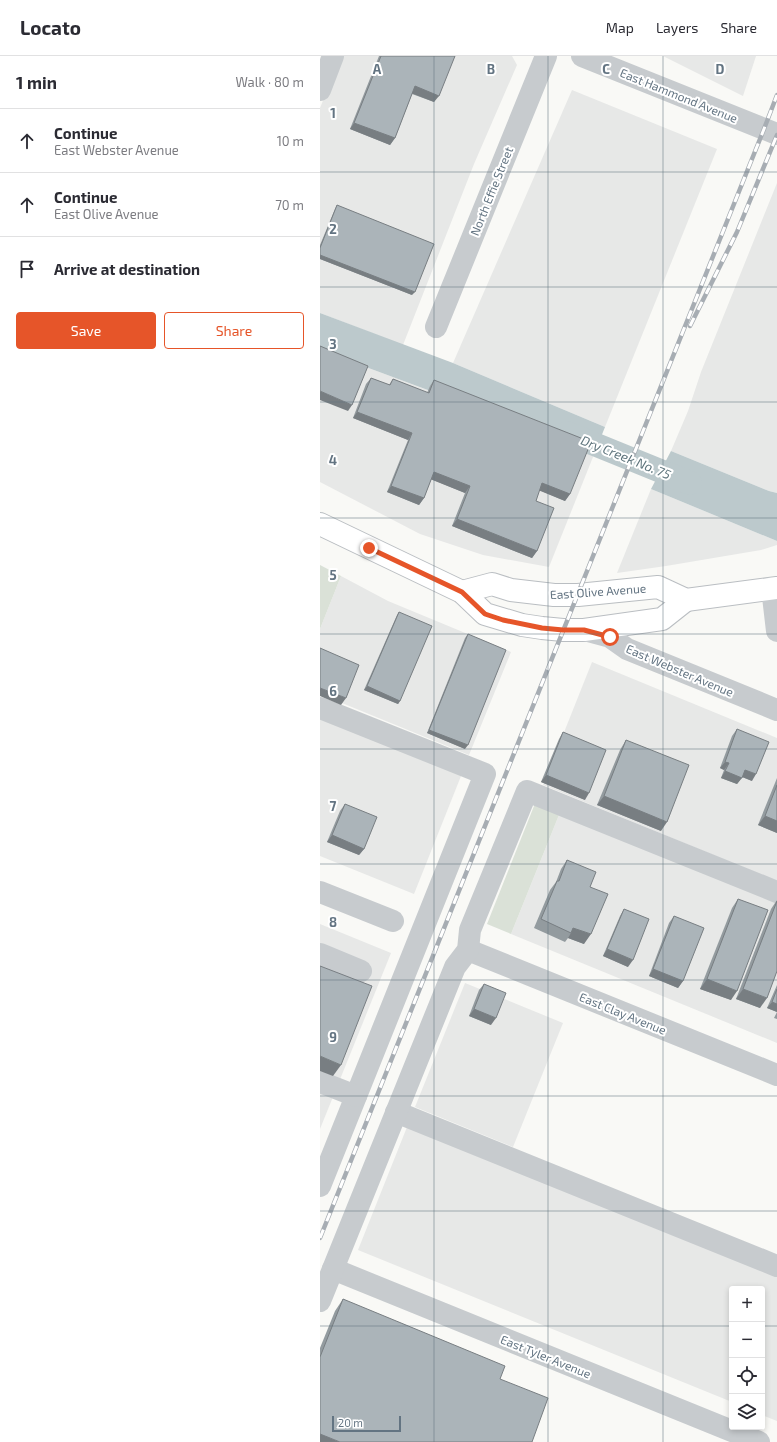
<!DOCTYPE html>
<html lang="en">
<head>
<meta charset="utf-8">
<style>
  body { margin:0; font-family:"Exo 2",sans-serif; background:#f7f7f7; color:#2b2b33 }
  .controls { position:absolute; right:12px; bottom:12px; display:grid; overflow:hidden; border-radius:4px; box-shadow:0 2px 6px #0003 }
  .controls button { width:36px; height:36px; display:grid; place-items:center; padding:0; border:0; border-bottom:1px solid #e1e1e2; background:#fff; color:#2b2b33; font:20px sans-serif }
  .scale { position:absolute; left:12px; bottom:10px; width:69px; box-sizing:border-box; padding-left:4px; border:2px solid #637482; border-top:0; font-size:11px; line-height:14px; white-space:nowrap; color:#637482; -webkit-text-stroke:3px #fff; paint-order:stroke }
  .stop { position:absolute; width:12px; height:12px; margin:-9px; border:3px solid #e65529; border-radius:50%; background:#fff }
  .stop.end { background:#e65529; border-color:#fff; box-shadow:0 1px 4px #0008 }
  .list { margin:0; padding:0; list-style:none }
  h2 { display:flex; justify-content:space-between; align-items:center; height:52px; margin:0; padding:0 16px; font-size:17px }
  h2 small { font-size:13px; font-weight:400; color:#7c7c81 }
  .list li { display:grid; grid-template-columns:26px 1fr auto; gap:12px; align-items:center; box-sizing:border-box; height:64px; padding:0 16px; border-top:1px solid #e1e1e2 }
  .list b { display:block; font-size:15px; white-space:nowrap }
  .list p { margin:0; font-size:13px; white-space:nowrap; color:#7c7c81 }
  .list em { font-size:13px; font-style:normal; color:#7c7c81 }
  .actions { display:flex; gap:8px; padding:12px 16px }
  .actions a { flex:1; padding:9px 0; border:1px solid #e65529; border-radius:4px; text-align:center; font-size:14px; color:#e65529 }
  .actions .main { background:#e65529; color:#fff }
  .icon { flex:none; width:22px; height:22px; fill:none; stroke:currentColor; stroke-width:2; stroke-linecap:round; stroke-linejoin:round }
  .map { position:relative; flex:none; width:457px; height:1386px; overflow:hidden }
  header { display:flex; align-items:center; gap:24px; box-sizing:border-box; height:56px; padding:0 20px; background:#fff; border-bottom:1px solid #e1e1e2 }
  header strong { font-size:19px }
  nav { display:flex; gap:22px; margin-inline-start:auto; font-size:14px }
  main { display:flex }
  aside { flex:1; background:#fff }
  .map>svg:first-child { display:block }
  .built { fill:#e7e8e7 }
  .green { fill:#dae1d7 }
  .water { fill:#bcc9cc }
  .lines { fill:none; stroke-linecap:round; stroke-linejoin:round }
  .canal { stroke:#bcc9cc; stroke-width:24 }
  .major-casing { stroke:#babec2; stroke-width:24 }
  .minor { stroke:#c7cbce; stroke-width:22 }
  .major { stroke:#fff; stroke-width:22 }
  .rail-casing { stroke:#a7adb3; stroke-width:4.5 }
  .rail { stroke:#fff; stroke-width:3; stroke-dasharray:9; stroke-linecap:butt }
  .wall { fill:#939b9f }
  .shaded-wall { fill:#787e82 }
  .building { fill:#abb4b9; stroke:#787e82 }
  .route { stroke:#e65529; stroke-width:5 }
  .grid { fill:none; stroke:#637482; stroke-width:1; stroke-opacity:0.55 }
  .labels { text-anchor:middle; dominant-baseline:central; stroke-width:4; stroke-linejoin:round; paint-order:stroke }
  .street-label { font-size:12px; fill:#637482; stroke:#fff }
  .water-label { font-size:13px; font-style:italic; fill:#5e747c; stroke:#fff }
  .grid-label { font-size:13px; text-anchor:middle; font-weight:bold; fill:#637482; stroke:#fff; stroke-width:4; stroke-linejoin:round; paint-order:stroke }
</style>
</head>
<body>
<header>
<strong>Locato</strong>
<nav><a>Map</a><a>Layers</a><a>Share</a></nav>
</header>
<main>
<aside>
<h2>1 min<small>Walk · 80 m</small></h2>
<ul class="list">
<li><svg class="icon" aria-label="ahead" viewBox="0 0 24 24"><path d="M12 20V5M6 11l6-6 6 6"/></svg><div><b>Continue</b><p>East Webster Avenue</p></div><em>10 m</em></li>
<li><svg class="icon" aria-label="ahead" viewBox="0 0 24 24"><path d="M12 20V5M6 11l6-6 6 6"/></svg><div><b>Continue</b><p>East Olive Avenue</p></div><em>70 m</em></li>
<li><svg class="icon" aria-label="arrive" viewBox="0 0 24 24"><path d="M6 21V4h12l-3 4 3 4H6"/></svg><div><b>Arrive at destination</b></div></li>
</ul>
<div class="actions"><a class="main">Save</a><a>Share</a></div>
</aside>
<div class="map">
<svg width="457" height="1386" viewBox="0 0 457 1386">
  <rect width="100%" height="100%" fill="#f9f9f6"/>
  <g class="built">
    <path d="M21,0H192L197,9L154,108L83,289L0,257V52Z"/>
    <path d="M343,0H436L423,40Z"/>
    <path d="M252,34L397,93L285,371L133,307Z"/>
    <path d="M457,127V437L449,435L351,395L368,355L381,316Z"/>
    <path d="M0,294L275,396L229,511L163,499L100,478L0,426Z"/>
    <path d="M331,433L457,485V489L441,494L346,510L297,517Z"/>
    <path d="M21,520L68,545L191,596L149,699L0,638V573Z"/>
    <path d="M272,606L457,682V825L223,729Z"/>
    <path d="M0,656L143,715L94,838L0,800Z"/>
    <path d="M241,754L457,843V987L191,878Z"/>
    <path d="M0,868L71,897L0,1073Z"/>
    <path d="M145,927L243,967L193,1091L95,1051Z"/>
    <path d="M89,1066L457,1216V1365L442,1359V1233H412V1346L38,1194Z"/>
  </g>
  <g class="green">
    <path d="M0,509L21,520L0,573Z"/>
    <path d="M216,745L241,754L191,878L167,868Z"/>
  </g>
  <g class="water">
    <path d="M0,257L133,307L285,371L275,396L0,294Z"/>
    <path d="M351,395L449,435L457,437V485L331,433Z"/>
  </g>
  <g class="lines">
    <path class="canal" d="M247,377L370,427"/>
    <defs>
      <g id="major">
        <path d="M0,468L142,536L165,558L202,569L222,572L243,574H264L342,563L366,544"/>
        <path d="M142,536L172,528L191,534L234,539H258L338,531L366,544L457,532"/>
      </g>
    </defs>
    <use href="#major" class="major-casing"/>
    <g class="minor">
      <path d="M262,0L457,78"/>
      <path d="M0,34L13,0"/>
      <path d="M116,271L226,0"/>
      <path d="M452,532L457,575"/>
      <path d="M264,574L290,581L307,593L457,654"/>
      <path d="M0,652L165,718L0,1130"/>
      <path d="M0,836L73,865"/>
      <path d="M148,894L457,1019"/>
      <path d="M0,898L41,915"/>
      <path d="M0,1026L36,1040"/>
      <path d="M76,1056L457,1210"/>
      <path d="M13,1213L439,1386"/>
      <path d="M0,1245L135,911L148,894L150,874L207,735L457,836"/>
    </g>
    <use href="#major" class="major"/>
    <defs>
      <g id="rail">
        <path d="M370,270L417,176L457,79"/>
        <path d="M0,1182L444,73L457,39"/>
      </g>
    </defs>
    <use href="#rail" class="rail-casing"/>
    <use href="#rail" class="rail"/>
  </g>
  <g class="wall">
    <path d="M59,0H135L114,46L92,38L75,82L70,89L30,73Z"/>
    <path d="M17,149L92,239L0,203V189L15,153Z"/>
    <path d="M51,322L69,329L73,323L107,337L110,330L114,324L250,438L245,445L219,434L216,445L217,495L212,502L132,470L145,437L111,423L104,442L99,449L67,436L88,384L33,362L46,328Z"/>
    <path d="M79,556L80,645L78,648L44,634L77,559Z"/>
    <path d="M148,578L145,693L107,677L145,582Z"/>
    <path d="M417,673L432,725L422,721L417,728L401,722L404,714L400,712L412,680Z"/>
    <path d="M243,676L265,744L221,726L239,683Z"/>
    <path d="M306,684L341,775L277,749L300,694Z"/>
    <path d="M457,722V777L438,769Z"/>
    <path d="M25,748L44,793L39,799L7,786L20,755Z"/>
    <path d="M247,804L270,831L264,888L248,882L245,886L214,872L230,834L236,826L241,813Z"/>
    <path d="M418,843L411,944L380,933L412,852Z"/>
    <path d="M457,844L440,952L416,943L451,853Z"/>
    <path d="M304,853L308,911L283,900L300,860Z"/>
    <path d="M354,860L363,925L358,932L329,920L349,867Z"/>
    <path d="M164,928L171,969L149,960L159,934Z"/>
    <path d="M457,929V963L454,962L457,956L447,952Z"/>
    <path d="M23,1243L180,1323L0,1386V1292L15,1255Z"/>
  </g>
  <g class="shaded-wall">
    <path d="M95,30L119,40L114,46L91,37Z"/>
    <path d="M34,67L75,82L70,89L30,73Z"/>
    <path d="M0,199L95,236L92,239L0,203Z"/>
    <path d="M0,335L32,349L28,355L0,344Z"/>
    <path d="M37,356L92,377L88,384L33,362Z"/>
    <path d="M114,416L150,430L145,437L110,423Z"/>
    <path d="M222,427L250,438L245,445L218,434Z"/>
    <path d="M71,430L104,442L99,449L67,436Z"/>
    <path d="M137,463L217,495L212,502L132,470Z"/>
    <path d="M47,630L80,645L78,648L44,634Z"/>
    <path d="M0,632L26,642L21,649L0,640Z"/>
    <path d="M109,674L148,689L145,693L107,677Z"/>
    <path d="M405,706L409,707L404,714L400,712Z"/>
    <path d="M425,714L436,718L432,725L420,720Z"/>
    <path d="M405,715L422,722L417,728L401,722Z"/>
    <path d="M226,719L269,737L265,744L221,726Z"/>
    <path d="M284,740L347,766L341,775L277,749Z"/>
    <path d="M445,760L457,765V777L438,769Z"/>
    <path d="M12,779L44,793L39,799L7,786Z"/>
    <path d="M253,872L271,878L264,888L248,882L251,877Z"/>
    <path d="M287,893L313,904L308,911L283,900Z"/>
    <path d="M333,913L363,925L358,932L329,920Z"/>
    <path d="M387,923L417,935L411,944L380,933Z"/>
    <path d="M423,933L447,942L440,952L416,943Z"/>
    <path d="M452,946L457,948V956L447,952Z"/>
    <path d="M154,953L176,962L171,969L149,960Z"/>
    <path d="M0,1000L21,1009L13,1020L0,1015Z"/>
    <path d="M0,1378L20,1386H0Z"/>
  </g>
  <g class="building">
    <path d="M61,0H135L119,40L95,30L75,82L34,67Z"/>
    <path d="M17,149L114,188L95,236L0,199V192Z"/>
    <path d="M0,290L48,310L32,349L0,335Z"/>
    <path d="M51,322L70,329L73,323L109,337L114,324L271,386L250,438L222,427L216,445L234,452L217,495L137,463L150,430L114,416L104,442L71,430L92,377L37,356Z"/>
    <path d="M79,556L112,570L80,645L47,630Z"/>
    <path d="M148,578L186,594L148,689L109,674Z"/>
    <path d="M0,592L39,609L26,642L0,632Z"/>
    <path d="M417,673L449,686L436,718L425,714L422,722L405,715L409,707L405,706Z"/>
    <path d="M243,676L286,694L269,737L226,719Z"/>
    <path d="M306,684L369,709L347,766L284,740Z"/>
    <path d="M457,729V765L445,760Z"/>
    <path d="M25,748L57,761L44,793L12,779Z"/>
    <path d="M247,804L276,816L270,831L288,838L271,878L253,872L251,877L221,863L237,825H239Z"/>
    <path d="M418,843L448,854L417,935L387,923Z"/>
    <path d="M457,845V915L447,942L423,933Z"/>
    <path d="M304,853L329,863L313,904L287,893Z"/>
    <path d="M354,860L384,872L363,925L333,913Z"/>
    <path d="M0,910L52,930L21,1009L0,1000Z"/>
    <path d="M164,928L186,937L176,962L154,953Z"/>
    <path d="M457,933V948L452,946Z"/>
    <path d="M23,1243L185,1310L180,1323L228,1342L212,1386H20L0,1378V1301Z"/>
  </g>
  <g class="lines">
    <path class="route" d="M49,492L142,536L165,558L183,564L222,572L243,574H264L290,581"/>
  </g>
  <path class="grid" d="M114,0V1386M228,0V1386M343,0V1386M0,116H457M0,231H457M0,346H457M0,462H457M0,578H457M0,693H457M0,808H457M0,924H457M0,1040H457M0,1155H457M0,1270H412M442,1270H457"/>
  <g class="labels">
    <g class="street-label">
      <text transform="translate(359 39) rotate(22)">East Hammond Avenue</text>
      <text transform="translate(171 135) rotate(-68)">North Effie Street</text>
      <text transform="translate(278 535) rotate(-4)">East Olive Avenue</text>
      <text transform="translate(360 614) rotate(23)">East Webster Avenue</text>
      <text transform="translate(303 957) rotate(22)">East Clay Avenue</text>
      <text transform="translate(226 1300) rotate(22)">East Tyler Avenue</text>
    </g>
    <g class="water-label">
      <text transform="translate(306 401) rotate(22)">Dry Creek No. 75</text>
    </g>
  </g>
  <g class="grid-label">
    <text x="57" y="18">A</text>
    <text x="171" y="18">B</text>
    <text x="286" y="18">C</text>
    <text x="400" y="18">D</text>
    <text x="13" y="62">1</text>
    <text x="13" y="178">2</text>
    <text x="13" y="293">3</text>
    <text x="13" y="409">4</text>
    <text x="13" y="524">5</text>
    <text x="13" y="640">6</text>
    <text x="13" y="755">7</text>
    <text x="13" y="871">8</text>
    <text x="13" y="986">9</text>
  </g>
</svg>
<div class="controls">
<button>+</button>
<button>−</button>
<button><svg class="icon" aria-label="locate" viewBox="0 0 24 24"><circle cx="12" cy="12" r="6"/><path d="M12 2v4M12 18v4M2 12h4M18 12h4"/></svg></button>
<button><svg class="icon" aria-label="layers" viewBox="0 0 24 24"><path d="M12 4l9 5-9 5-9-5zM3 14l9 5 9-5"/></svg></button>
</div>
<div class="scale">20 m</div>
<div class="stop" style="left:290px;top:581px"></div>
<div class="stop end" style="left:49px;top:492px"></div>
</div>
</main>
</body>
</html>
